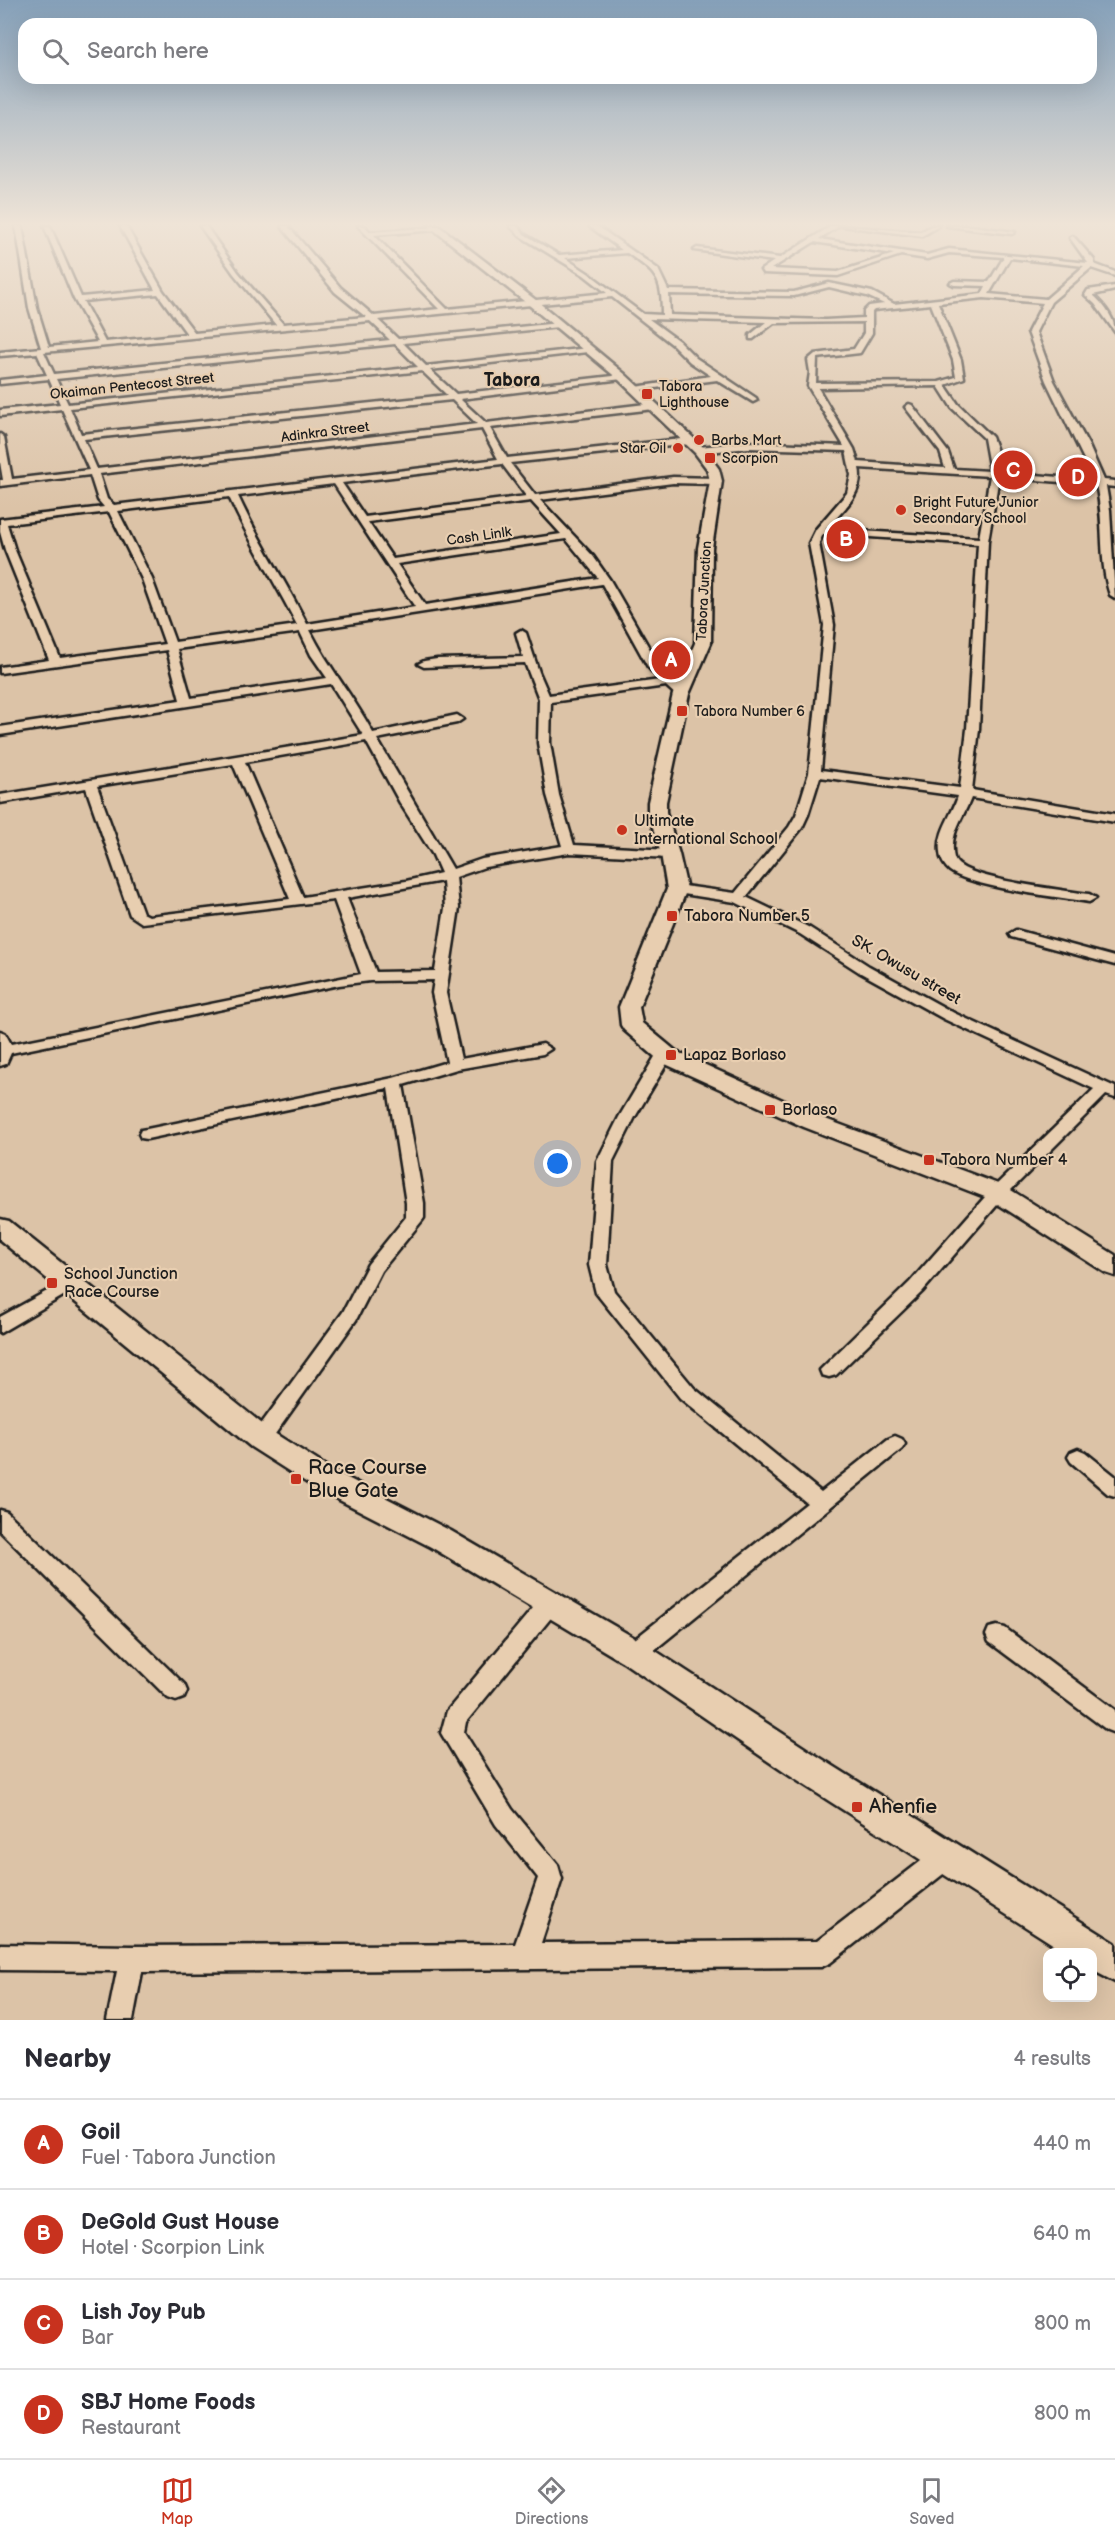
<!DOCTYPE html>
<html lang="en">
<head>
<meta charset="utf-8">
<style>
  body { margin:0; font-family:"Balsamiq Sans",sans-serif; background:#f2f2f3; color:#2b2b33 }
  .controls { position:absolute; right:18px; bottom:18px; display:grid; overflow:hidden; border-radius:12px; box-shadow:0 6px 24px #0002 }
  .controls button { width:54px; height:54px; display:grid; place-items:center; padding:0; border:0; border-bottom:2px solid #e1e1e2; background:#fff; color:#2b2b33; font:30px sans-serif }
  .you { position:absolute; left:558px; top:1164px; width:21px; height:21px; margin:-15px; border:4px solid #fff; border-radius:50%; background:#1a73e8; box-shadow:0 0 0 9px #1a73e833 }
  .badge { display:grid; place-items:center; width:39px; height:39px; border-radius:50%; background:#c8321e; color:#fff; font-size:20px; font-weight:700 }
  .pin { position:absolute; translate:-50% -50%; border:3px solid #fff; box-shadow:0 2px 6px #0006 }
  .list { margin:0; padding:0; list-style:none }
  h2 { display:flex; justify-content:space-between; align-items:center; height:78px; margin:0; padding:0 24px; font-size:26px }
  h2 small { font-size:20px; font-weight:400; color:#7c7c81 }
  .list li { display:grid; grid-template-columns:39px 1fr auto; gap:18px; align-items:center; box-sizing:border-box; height:90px; padding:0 24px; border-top:2px solid #e1e1e2 }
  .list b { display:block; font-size:22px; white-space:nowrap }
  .list p { margin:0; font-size:20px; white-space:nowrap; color:#7c7c81 }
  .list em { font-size:20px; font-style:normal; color:#7c7c81 }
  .icon { flex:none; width:33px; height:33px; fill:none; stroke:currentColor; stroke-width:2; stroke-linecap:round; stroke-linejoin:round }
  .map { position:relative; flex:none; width:1115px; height:2020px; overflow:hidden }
  .search { position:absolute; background:#fff; box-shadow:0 6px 24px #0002; left:18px; right:18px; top:18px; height:66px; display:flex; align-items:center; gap:15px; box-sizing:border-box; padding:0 21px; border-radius:18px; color:#7c7c81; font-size:22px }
  .sheet { height:438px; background:#fff }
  nav { display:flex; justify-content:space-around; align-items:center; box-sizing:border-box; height:84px; border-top:2px solid #e1e1e2; background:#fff; font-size:16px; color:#7c7c81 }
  nav a { display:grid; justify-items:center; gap:3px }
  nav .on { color:#c8321e }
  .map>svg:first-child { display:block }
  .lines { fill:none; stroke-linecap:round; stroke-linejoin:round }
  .street-casing { stroke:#1c1c1c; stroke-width:5 }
  .secondary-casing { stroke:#1c1c1c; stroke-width:5 }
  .street { fill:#e8ceb0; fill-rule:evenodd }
  .secondary { fill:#e8ceb0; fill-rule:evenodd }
  .poi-dot { fill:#c8321e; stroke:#e8ceb0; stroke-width:2 }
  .labels { text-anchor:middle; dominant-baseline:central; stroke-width:4.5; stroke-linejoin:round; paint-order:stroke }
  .far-street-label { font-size:14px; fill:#1c1c1c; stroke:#e8ceb0 }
  .far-poi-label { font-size:14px; fill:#1c1c1c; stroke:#e8ceb0; text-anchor:start }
  .poi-label { font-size:16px; fill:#1c1c1c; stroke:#e8ceb0; text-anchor:start }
  .street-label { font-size:16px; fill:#1c1c1c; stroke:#e8ceb0 }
  .far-district-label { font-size:18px; font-weight:bold; fill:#1c1c1c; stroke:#e8ceb0 }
  .near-poi-label { font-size:20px; fill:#1c1c1c; stroke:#e8ceb0; text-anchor:start }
</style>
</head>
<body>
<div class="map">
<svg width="1115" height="2020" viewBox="0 0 1115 2020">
  <rect width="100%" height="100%" fill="#dcc3a7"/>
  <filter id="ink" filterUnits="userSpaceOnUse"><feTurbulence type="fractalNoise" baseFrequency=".0167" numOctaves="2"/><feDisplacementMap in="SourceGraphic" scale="12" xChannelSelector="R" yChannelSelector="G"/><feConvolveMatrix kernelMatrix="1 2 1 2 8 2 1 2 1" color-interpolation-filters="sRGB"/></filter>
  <g filter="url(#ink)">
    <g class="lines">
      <defs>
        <g id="street">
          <path d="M16,226H22L37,308L49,347L98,342L74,299L44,226H50L81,297L155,290L120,226H126L163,291L195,333L276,325L234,274L200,226H206L238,272L283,324L366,317L335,292L281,226H288L341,288L374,316L439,309L358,226H365L370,232L438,227L436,230L374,235L447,309L607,293L584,275L520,236L510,226H517L524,234L559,255L622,250L589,226H597L658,269L668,290L794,292L829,283L872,292L894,304L982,294L986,286L954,285L950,283L954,281L989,282L1004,257L949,253L927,259L901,255L838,276L763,273L761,270L774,261L694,250L697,248L780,258L831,226H839L819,239L927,255L949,249L1088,263L1070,238L1073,236L1094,260V264L1115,272V276L1091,268L1051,302L1036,332L1054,381L1089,446L1104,480L1115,481V487L1106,486L1110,510L1115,598L1110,595C1098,559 1105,521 1096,485L999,477L988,541L979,729L972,790L1115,814V822L971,798C965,814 951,832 953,850C953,855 954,860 957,863C973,880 1063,890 1089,894L1096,898L1089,902C1058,897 973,888 950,871C945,867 940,859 940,852C937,832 953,814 958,796L820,777L808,815L802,828L746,897L810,928L869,966L954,1013L1115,1087V1098L1106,1095L1004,1197L922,1292L836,1375L829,1377L822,1375L820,1370L910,1282L992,1189L1094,1089L944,1019L859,972L800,934L735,902L677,893L670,889L677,885L735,893L789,827L796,815L809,773L824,625L809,543L816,529L847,493L851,475L846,451L748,448L699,453L695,450L699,447L748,442L844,446L808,386L810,372L808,360L815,354L854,349L864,333V322L774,323L753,339H750V335L766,322L649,319L679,341L696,358L756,398L757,400L753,402L717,380L632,391L631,389L635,387L711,376L690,362L673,345L612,297L378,320L398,339L559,323L563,325L559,327L403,343L426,366L588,348L592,350L588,352L430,370L456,394L622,375L626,377L622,379L460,399L486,423L654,403L658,406L654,409L490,428L507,458L690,438L694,441L690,444L510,463L535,495L673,477L716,478L721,481L716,484L673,483L540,500L593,556L610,580L659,665L687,694L685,696H677L666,686L551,702L550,743L559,795L574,845L670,850L677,854L670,858L569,853L485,867L456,877L459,908L446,993L461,1059L543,1044L551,1049L543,1054L457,1069L403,1085L424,1203V1218L421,1222L381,1271L356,1320L268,1444L261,1447L254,1444L251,1439L254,1434L343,1312L368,1264L406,1217V1203L388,1088L147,1139L141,1138L139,1134L141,1130L147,1129L393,1078L447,1062L432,993L434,980L370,981L339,985L11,1053L6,1064L0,1066V1031L5,1033L11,1044L361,974L334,900L142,923L130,915L86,788L0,803V795L363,735L331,684L0,735V727L180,700L167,650L0,673V667L49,660L5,550L0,532V519L104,507L98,500L90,475L0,486V480H3L0,462V434L4,437L12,479L89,470L62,409L0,416V410L60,404L49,379L0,384V380L47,375L37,353L0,356V352L41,348L29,308ZM814,242L894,254L838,272L771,269ZM627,253C657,274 662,277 662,315L643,314L588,273L565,258ZM1010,258L1084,266L1046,299L989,294ZM829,287L867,296L884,304L869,306L864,311V318L825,320L670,315L669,294L794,296ZM158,294L187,334L105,342L83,301ZM984,298L1043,303L1028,332L1046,381L1094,480L999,472L996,448L992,437L958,404L945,385L964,378L961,360L938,303ZM931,304L953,360L956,377L939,382L816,383L817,358L860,353L872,333V312L874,310ZM370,321L390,340L54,374L44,352ZM395,344L418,367L68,404L56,379ZM422,371L447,395L81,434L70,408ZM938,386L952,408L984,438L990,471L954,469L948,452L912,405L909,404L905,407L940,452L945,468L858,462L854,449L818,388ZM452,400L477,424L97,469L84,439ZM482,429L498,459L114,505L107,499L99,474ZM502,464L526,496L365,517L342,483ZM859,468L990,476L979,538L826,529C842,511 865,493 859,468ZM334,484L415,607L307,624C285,580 258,540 238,496ZM229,497C249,541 275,582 297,625L175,642L152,579L118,511ZM531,501L561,534L393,559L368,522ZM109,512L142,579L165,644L60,658L15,550L7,524ZM823,534L978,544L967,729L960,788L821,770L834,625L819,543ZM566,539L598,578L425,605L397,564ZM602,584L648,667L660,680L549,695L539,672L526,633L521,630L516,633L523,657L437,659L424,661L418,664L424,667L525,663L539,699L538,743L547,795L562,846L482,859L453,869L377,739L457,723L463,719L457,715L373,733C354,697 328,667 310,630ZM300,632L311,655L327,678L191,698L177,649ZM366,741L400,803L433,855L441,873L406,881L303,897L245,762ZM233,764L290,899L149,916L143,913L97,786ZM443,881L445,908L435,971L376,972L347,898Z"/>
          <path d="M842,226L921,232L931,226H939L922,236Z"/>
          <path d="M947,226H972L1015,232L1012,234Z"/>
          <path d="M1115,286V290L1093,295C1103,304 1115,318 1115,332L1095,304L1085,295L1088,290Z"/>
          <path d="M1016,930L1115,957V965L1011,937L1009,934Z"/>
          <path d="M664,1050L672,1055L635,1117L613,1161L607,1265L614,1291L694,1388L821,1492L888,1439L895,1436L902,1439L905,1444L902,1449L642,1660L634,1663L626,1660L623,1653L626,1646L807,1503L680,1398L596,1293L589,1265L597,1161L619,1117L656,1055Z"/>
          <path d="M69,1279L75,1281L78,1285L75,1289L0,1333V1317Z"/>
          <path d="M1078,1449L1085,1452L1115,1476V1496L1108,1494L1071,1462L1068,1457L1071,1452Z"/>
          <path d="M0,1510L7,1512L184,1684L187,1691L184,1698L176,1701L168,1698L0,1531Z"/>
          <path d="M551,1593L559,1596L562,1602L559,1608L466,1722L464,1732L512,1809L558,1865L562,1879L541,1943L817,1941L938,1848L947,1844L956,1848L959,1856L956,1864L830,1963L821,1967L142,1972L133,2020H107L117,1971L0,1970V1944L132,1946L515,1944L538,1878L496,1825L441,1733L447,1711L543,1596Z"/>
          <path d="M997,1626L1005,1628L1115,1710V1733L1107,1730L989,1642L986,1635L989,1628Z"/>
        </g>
        <g id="secondary">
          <path d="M429,226H439L537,301L626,375L703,447L719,469L722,481L712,548L711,643L689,694L666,802V812L679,854L687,889L639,1007L642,1023L677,1052L820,1117L1006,1187L1115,1255V1276L1106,1273L990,1199L804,1127L661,1062L624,1030L621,1025L619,1007L667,889L661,854L648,812V802L673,694L695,643L698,548L710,481L707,469L695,453L618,379L529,305Z"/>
          <path d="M0,1219L9,1221L271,1431L332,1470L451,1531L645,1644L811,1752L1115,1943V1982L1092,1970V1952H1065L787,1774L623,1662L431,1547L312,1486L251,1447L0,1240Z"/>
        </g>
      </defs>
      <use href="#street" class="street-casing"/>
      <use href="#secondary" class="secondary-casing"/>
      <use href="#street" class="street"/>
      <use href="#secondary" class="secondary"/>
    </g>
  </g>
  <linearGradient id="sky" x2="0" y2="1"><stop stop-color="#85a0b9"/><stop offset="0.44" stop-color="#efe4d7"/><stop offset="1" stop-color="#efe4d7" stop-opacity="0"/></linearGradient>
  <rect width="1115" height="509" fill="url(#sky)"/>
  <g class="poi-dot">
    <rect x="641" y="388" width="12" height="12" rx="3"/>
    <circle cx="699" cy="440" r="6"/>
    <circle cx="678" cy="448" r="6"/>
    <rect x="704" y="452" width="12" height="12" rx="3"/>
    <circle cx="901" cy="510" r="6"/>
    <rect x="676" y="705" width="12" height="12" rx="3"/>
    <circle cx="622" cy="830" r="6"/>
    <rect x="666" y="910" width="12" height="12" rx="3"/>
    <rect x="665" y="1049" width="12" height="12" rx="3"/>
    <rect x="764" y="1104" width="12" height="12" rx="3"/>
    <rect x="923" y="1154" width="12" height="12" rx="3"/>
    <rect x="46" y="1277" width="12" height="12" rx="3"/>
    <rect x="290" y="1473" width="12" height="12" rx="3"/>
    <rect x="851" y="1801" width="12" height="12" rx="3"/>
  </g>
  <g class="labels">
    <g class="far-street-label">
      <text transform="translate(132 386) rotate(-6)">Okaiman Pentecost Street</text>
      <text transform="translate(325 432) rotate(-7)">Adinkra Street</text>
      <text transform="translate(479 536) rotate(-8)">Cash Linlk</text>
      <text transform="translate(704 591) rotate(-87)">Tabora Junction</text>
    </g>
    <g class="far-poi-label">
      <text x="659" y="386">Tabora<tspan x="659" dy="16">Lighthouse</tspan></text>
      <text x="711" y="440">Barbs Mart</text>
      <text x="666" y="448" text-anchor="end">Star Oil</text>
      <text x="722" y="458">Scorpion</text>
      <text x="913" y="502">Bright Future Junior<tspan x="913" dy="16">Secondary School</tspan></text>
      <text x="694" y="711">Tabora Number 6</text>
    </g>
    <g class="poi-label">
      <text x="634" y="821">Ultimate<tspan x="634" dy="18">International School</tspan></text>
      <text x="684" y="916">Tabora Number 5</text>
      <text x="683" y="1055">Lapaz Borlaso</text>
      <text x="782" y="1110">Borlaso</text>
      <text x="941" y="1160">Tabora Number 4</text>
      <text x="64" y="1274">School Junction<tspan x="64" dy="18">Race Course</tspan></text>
    </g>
    <g class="street-label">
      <text transform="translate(906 970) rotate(30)">SK. Owusu street</text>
    </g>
    <g class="far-district-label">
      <text x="512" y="380">Tabora</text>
    </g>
    <g class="near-poi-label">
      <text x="308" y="1468">Race Course<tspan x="308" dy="23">Blue Gate</tspan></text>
      <text x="869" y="1807">Ahenfie</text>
    </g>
  </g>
</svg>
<div class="controls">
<button><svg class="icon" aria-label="locate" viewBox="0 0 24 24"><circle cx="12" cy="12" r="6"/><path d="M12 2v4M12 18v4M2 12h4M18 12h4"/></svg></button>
</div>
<div class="you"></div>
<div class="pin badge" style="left:671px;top:660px">A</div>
<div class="pin badge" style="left:846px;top:539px">B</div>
<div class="pin badge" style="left:1013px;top:470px">C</div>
<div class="pin badge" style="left:1078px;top:477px">D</div>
<div class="search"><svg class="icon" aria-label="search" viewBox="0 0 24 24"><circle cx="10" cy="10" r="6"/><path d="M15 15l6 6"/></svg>Search here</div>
</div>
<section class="sheet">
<h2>Nearby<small>4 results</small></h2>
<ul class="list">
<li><span class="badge">A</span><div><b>Goil</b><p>Fuel · Tabora Junction</p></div><em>440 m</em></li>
<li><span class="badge">B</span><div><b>DeGold Gust House</b><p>Hotel · Scorpion Link</p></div><em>640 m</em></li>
<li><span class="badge">C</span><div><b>Lish Joy Pub</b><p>Bar</p></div><em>800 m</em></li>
<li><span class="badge">D</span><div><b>SBJ Home Foods</b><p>Restaurant</p></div><em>800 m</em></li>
</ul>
</section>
<nav>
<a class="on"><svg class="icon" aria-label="map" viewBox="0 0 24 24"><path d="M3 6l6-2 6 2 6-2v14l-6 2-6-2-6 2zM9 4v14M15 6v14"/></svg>Map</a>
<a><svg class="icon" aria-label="directions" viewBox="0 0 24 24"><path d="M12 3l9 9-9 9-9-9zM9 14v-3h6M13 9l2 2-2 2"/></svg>Directions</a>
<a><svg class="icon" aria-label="saved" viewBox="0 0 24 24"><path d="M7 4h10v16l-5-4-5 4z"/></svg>Saved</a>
</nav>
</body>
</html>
